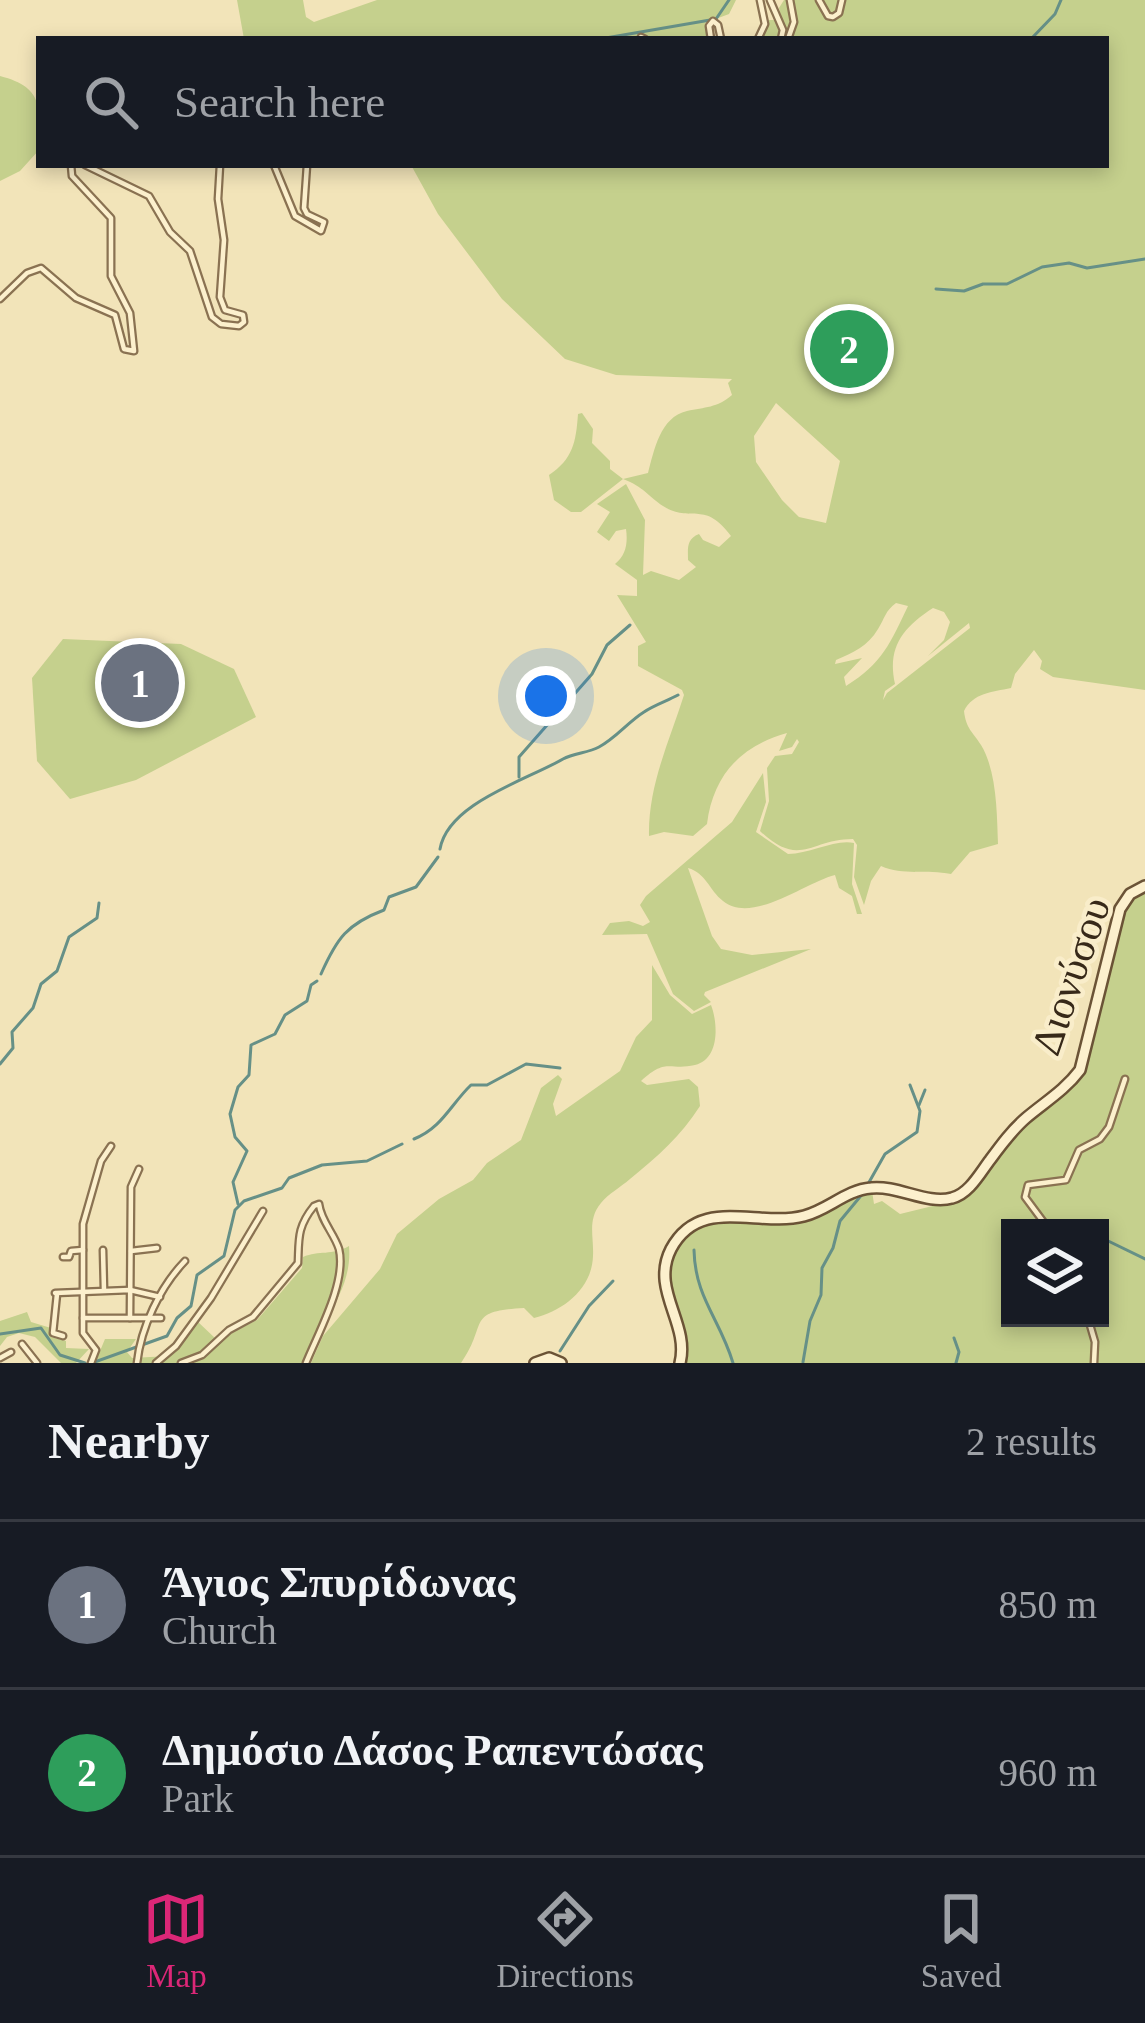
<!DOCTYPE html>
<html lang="en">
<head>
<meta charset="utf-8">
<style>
  body { margin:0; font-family:"Times New Roman",serif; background:#20242c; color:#f1f3f6 }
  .controls { position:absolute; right:36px; bottom:36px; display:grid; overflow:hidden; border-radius:0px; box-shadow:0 6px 18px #0003 }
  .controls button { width:108px; height:108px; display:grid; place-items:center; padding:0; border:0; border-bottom:3px solid #363941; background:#171b24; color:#f1f3f6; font:60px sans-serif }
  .you { position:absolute; left:546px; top:696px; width:42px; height:42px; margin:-30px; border:9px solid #fff; border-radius:50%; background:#1a73e8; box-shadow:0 0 0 18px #1a73e833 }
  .badge { display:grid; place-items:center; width:78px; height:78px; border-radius:50%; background:#db2777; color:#fff; font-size:39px; font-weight:700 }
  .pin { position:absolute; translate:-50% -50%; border:6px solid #fff; box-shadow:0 3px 12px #0006 }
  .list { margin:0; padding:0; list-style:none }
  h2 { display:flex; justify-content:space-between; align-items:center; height:156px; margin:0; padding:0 48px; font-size:51px }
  h2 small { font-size:39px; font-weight:400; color:#9ea1a6 }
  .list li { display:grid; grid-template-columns:78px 1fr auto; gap:36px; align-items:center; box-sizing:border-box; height:168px; padding:0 48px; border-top:3px solid #363941 }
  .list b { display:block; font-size:45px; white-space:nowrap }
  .list p { margin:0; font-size:39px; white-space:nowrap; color:#9ea1a6 }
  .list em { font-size:39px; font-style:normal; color:#9ea1a6 }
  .icon { flex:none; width:66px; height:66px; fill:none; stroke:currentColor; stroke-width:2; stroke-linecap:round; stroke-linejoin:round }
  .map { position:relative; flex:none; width:1145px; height:1363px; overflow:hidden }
  .search { position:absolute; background:#171b24; box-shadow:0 6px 18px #0003; left:36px; right:36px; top:36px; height:132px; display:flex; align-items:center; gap:30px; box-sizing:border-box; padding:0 42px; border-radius:0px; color:#9ea1a6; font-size:45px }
  .sheet { height:492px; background:#171b24 }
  nav { display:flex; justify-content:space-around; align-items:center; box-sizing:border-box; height:168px; border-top:3px solid #363941; background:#171b24; font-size:33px; color:#9ea1a6 }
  nav a { display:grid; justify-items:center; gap:6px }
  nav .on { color:#db2777 }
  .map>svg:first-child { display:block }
  .green { fill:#c5d08d; fill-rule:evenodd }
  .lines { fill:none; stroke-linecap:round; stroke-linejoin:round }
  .stream { stroke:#669087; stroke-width:3 }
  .street-casing { stroke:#8a7252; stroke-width:9 }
  .secondary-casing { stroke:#6b5336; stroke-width:14 }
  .street { stroke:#fcf0cd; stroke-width:4.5 }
  .secondary { stroke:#fcf0cd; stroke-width:9 }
  .labels { text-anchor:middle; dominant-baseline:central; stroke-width:9; stroke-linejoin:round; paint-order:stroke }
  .street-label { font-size:42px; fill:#372919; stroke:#f9edca }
</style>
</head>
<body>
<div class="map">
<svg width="1145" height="1363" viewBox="0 0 1145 1363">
  <rect width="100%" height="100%" fill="#f2e4b9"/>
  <g class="green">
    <path d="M237,0H303L306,17L314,22L377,0H736L729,14L705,23L709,39H244Z"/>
    <path d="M784,0H1145V690L1053,677L1040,669L1042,661L1034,650L1015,674L1011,688C992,692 973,693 964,711C966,729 973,732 981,745C997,771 997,815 998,844L970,852L951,874C927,869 903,876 881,866L871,881L864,905L854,877L857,845L853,839C810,839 800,869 760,831L769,801L767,768L775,756L792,754L799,742L797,739L792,747L779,751L787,733C740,746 713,776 707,824L693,836L664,832L649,836C648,786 669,742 684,695L682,690L638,666V646L646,642L617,595L637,596V580L615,564C626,555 628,543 626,529L616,531L609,541L597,532L610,512L597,504L626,484L645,520L643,575L651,571L679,580L696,567L688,560C688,549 686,539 699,534L703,540L719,547L731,536C704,499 691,524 663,506C648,496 644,487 623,479L581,512H571L554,500L549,475C573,459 576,442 578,414L582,413L593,429L592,443L610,461V469L623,479L648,473C654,451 660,417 687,411C705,407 717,408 732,395L728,383L732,379L616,375L565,359L502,299L438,214L411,165H1106V39H761L769,20H782L779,8ZM776,403L840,461L826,523L799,517L782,500L756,462L754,436ZM896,603L908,606C891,642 882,664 846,686L844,677L862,658L835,664L836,660C853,653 868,646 878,629C885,618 885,611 896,603ZM933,608L944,612L950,622L944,640L928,656L969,623L970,628L887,693L883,700L885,691L895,684C887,648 902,628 933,608Z"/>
    <path d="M0,76C46,88 39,109 39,150L20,171L0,181Z"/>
    <path d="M63,639L181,644L234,669L256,717L136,780L70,799L37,761L32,678Z"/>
    <path d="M763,773L766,802L756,832L788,854C810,854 835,839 854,843L852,884L862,914H857L852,896L839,888L835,875C806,882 752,925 723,901C709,890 706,873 688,868L712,936L721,949L752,955L811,949L705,992L704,995L711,1002L694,1011L673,994L647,934L602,935L610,923L629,921L643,926L650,922L640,905L646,896L732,822Z"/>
    <path d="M1145,890V1363H682L687,1346L668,1290L669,1259L688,1230L712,1219L794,1221L872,1191L874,1204L882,1201L900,1214L953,1201L1087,1060L1119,919L1132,896ZM1010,1228H1100V1318H1010Z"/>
    <path d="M652,965L670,995L692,1014L711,1005C718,1023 720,1059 695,1065C669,1071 667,1057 641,1081L647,1085L689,1079L698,1087L700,1106C681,1136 657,1157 630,1179C621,1187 608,1194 601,1203C587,1220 594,1236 593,1256C592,1289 563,1311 534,1318L524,1308C464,1311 489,1324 461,1363H311L323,1336L380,1269L397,1234L439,1199L473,1180L487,1163L521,1140L541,1088L558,1075L562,1079L553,1104L556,1116L620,1071L636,1037L652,1020Z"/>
    <path d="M349,1246C353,1293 318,1323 303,1363H95L105,1339H136L127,1352L132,1358L169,1356L197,1321L216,1339L202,1353L189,1357L190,1362L224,1337L257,1320L302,1268L303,1257C319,1250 332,1256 349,1246Z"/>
    <path d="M27,1312L31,1322L51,1328V1337L66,1341V1348L89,1349L76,1363H61L35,1337L19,1333L7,1337L0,1346V1321Z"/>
  </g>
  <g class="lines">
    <g class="stream">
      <path d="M600,39L716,19L729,0"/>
      <path d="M1031,39L1055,14L1061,0"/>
      <path d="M936,289L964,291L983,284H1007L1042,267L1069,263L1087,268L1145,259"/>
      <path d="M519,777V757L592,674L607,645L630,625"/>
      <path d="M440,849C448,803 527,780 563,759C574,753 588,753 599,747C616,738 628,722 644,712C654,705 667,701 678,695"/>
      <path d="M321,974C337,938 347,924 384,910L389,897L416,887L438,857"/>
      <path d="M0,1064L13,1048L12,1032L33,1008L41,984L57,971L69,937L97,918L99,903"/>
      <path d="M919,1105L925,1090"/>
      <path d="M414,1139C442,1128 451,1104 471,1085H487L526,1064L560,1068"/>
      <path d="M868,1184L885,1154L917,1132L920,1111L910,1085"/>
      <path d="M238,1204L233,1182L247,1151L235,1137L230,1114L238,1087L249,1075L251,1045L275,1034L285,1015L307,1001L311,985L317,981"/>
      <path d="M1089,1226L1091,1228"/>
      <path d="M1100,1237L1145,1259"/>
      <path d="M694,1250C695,1298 720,1319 733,1363"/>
      <path d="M0,1334L41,1328L60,1355L85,1363"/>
      <path d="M954,1338L959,1352L956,1363"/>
      <path d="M560,1351L589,1306L613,1281"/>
      <path d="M803,1362L810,1321L821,1295L822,1268L833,1248L840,1221L864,1192"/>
      <path d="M92,1363L167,1336L177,1318L191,1306L197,1275L224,1256L235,1210L244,1201L282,1188L289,1178L322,1165L367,1161L402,1144"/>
    </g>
    <defs>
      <g id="street">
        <path d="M770,0L783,30L781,39"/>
        <path d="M819,0L828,16L833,17L839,13L842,0"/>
        <path d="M641,37L645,39"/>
        <path d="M711,39L709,26L713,21L718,25L721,39"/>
        <path d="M758,39L765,24L760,0"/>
        <path d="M788,39L794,22L790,0"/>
        <path d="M85,165L149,196L170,232L190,251L212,317L221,324L239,326L244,322L243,315L225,310L220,297L224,240L218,199L220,165"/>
        <path d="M274,165L295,216L321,231L324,222L307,214L304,208L307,165"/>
        <path d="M0,299L27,273L41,268L76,298L115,315L124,349L134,351L130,313L111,276V218L72,176L71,165"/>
        <path d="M1048,1228L1025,1197L1028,1185L1066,1180L1079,1150L1100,1139L1109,1127L1125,1079"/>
        <path d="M103,1250L104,1290"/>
        <path d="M131,1251L157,1248"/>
        <path d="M63,1257H69L71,1251L83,1250"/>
        <path d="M55,1293L130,1290L160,1297"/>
        <path d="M57,1294L53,1333L63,1336"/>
        <path d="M83,1318H161"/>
        <path d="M130,1318L131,1187L139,1169"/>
        <path d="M1088,1318L1095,1342L1094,1363"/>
        <path d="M22,1344L37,1363"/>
        <path d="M0,1358L11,1352"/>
        <path d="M91,1363L96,1350L83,1333V1224L101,1161L111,1146"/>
        <path d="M137,1363C141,1327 160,1287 185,1261"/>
        <path d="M156,1363L176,1346L211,1298L263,1211"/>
        <path d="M181,1363L202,1355L229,1330L253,1317L298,1263C299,1239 297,1227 314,1206L319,1204C321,1221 334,1233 339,1249C347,1282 318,1333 306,1363"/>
      </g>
      <g id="secondary">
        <path d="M535,1363L549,1358L561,1363"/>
        <path d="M680,1363C690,1323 650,1290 671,1249C700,1195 757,1228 804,1216C828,1210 846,1190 871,1188C898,1185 927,1205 952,1198C969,1194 980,1173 990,1160C1001,1145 1012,1130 1026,1118C1045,1102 1065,1090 1080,1070L1120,909L1130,894L1145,886"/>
      </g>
    </defs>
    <use href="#street" class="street-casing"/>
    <use href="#secondary" class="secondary-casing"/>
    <use href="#street" class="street"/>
    <use href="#secondary" class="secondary"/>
  </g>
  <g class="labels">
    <g class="street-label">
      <text transform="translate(1071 976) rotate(-71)">Διονύσου</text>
    </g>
  </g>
</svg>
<div class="controls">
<button><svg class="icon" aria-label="layers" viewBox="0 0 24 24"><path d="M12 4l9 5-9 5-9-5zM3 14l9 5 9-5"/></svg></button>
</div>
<div class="you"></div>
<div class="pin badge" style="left:140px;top:683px;background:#6b7280">1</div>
<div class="pin badge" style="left:849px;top:349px;background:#2e9e5b">2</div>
<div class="search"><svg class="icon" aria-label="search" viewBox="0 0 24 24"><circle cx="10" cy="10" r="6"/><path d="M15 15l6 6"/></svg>Search here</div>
</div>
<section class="sheet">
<h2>Nearby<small>2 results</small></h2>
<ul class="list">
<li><span class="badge" style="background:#6b7280">1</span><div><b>Άγιος Σπυρίδωνας</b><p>Church</p></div><em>850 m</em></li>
<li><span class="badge" style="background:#2e9e5b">2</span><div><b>Δημόσιο Δάσος Ραπεντώσας</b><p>Park</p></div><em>960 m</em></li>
</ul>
</section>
<nav>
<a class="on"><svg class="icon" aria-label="map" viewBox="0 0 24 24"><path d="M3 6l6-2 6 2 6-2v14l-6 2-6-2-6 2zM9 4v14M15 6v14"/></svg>Map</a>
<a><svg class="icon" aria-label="directions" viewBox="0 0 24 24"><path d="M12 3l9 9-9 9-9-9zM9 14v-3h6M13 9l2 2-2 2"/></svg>Directions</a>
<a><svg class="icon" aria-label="saved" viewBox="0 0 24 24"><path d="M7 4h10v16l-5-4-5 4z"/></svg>Saved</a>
</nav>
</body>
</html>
